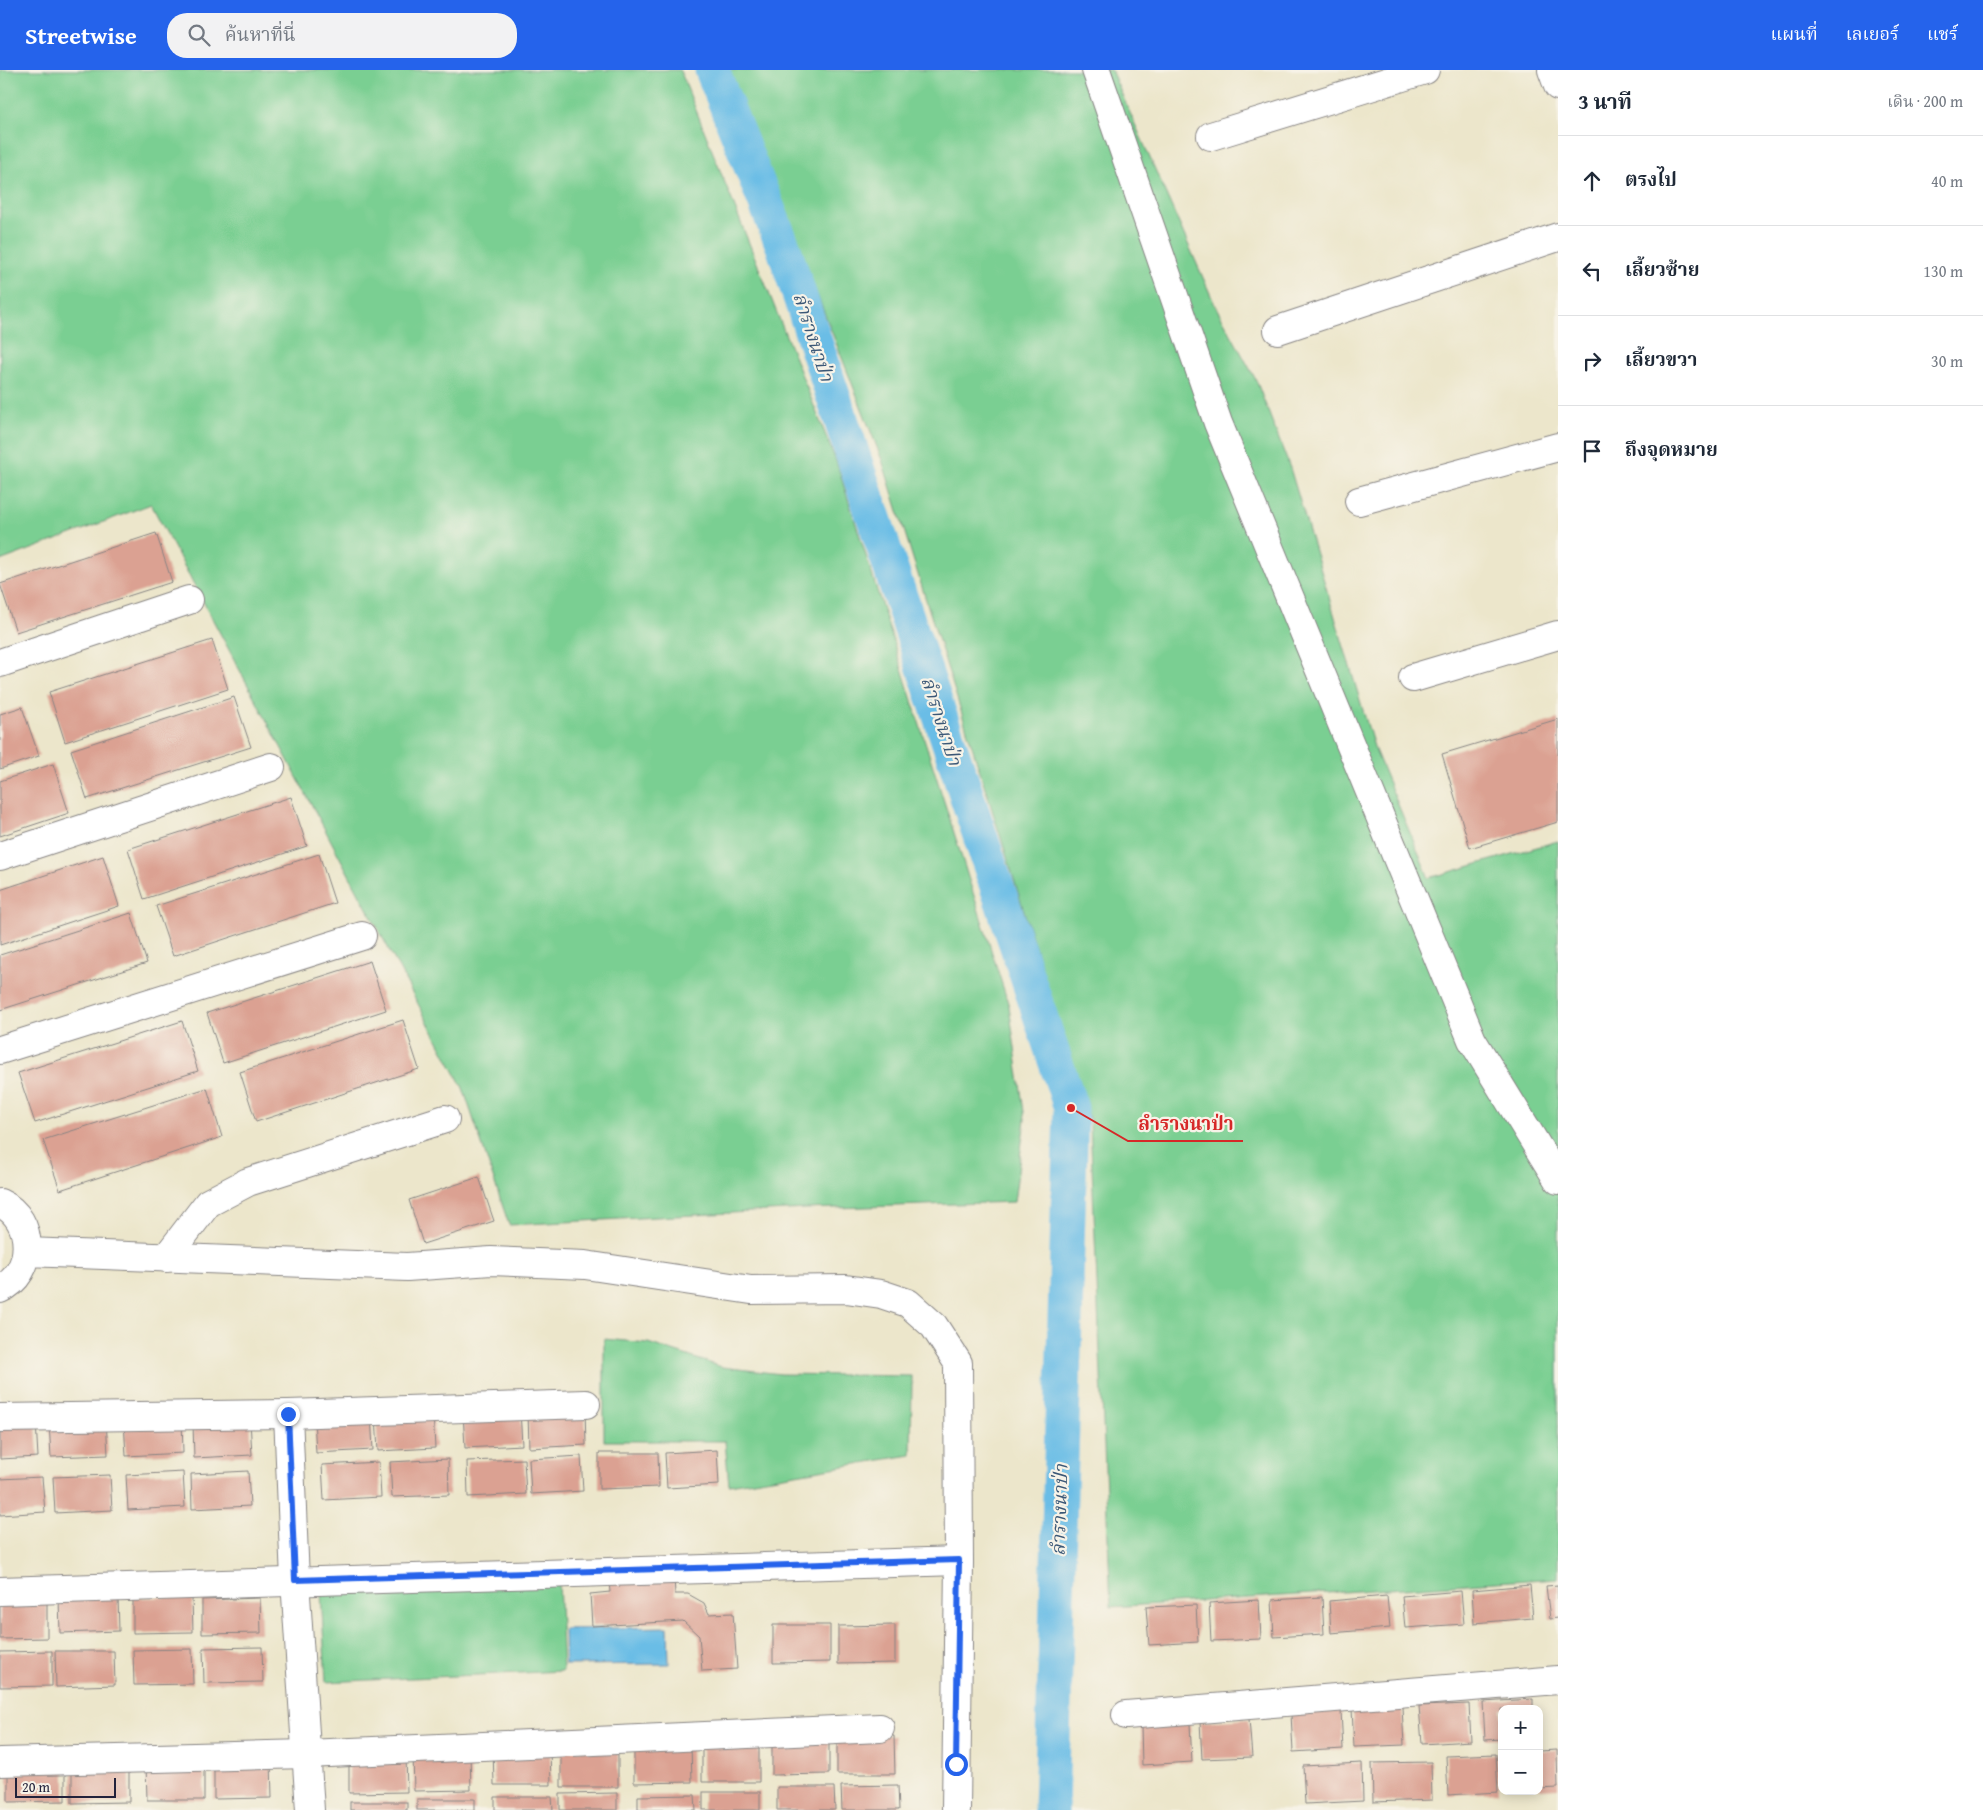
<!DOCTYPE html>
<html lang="th">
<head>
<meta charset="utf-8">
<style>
  body { margin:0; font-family:"Gentium Book Plus","Noto Serif Thai",serif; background:#f2f2f3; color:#1f2937 }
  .controls { position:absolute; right:15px; bottom:15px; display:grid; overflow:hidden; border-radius:10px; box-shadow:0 2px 12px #0003 }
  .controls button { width:45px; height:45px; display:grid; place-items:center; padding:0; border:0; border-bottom:1px solid #e0e1e3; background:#fff; color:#1f2937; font:25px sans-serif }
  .scale { position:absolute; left:15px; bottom:12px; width:101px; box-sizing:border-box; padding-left:5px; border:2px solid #22223b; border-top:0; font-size:14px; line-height:18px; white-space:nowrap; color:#22223b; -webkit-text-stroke:4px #f7f3e8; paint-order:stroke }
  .stop { position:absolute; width:15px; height:15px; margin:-11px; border:4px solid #2563eb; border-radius:50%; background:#fff }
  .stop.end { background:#2563eb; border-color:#fff; box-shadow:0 1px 5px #0008 }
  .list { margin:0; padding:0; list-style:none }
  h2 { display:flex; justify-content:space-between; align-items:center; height:65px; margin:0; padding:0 20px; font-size:21px }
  h2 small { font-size:16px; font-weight:400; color:#747a83 }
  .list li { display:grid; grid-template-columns:32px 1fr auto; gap:15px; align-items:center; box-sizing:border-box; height:90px; padding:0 20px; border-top:1px solid #e0e1e3 }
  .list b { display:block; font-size:19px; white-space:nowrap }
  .list em { font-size:16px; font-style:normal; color:#747a83 }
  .icon { flex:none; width:28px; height:28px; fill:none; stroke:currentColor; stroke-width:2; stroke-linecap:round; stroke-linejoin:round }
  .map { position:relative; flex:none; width:1558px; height:1740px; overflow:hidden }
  header { display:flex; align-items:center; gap:30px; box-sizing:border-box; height:70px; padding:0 25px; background:#2563eb; color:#fff }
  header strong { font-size:24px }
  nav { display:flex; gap:28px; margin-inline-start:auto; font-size:18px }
  .search { width:350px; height:45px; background:#f2f2f3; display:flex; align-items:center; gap:12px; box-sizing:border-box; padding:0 18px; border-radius:20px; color:#747a83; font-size:19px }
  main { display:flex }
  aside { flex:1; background:#fff }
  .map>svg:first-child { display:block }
  .green { fill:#7acf92; stroke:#4e7866 }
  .water { fill:#6abde6; stroke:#467090 }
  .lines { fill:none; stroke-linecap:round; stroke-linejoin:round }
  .canal { stroke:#6abde6; stroke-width:35 }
  .building { fill:#dba192 }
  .street-casing { stroke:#878483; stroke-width:30 }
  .street { stroke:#fff; stroke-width:28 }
  .route { stroke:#2563eb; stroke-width:6 }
  .labels { text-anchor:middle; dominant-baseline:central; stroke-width:4.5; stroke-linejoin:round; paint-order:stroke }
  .water-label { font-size:19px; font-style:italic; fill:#3b5877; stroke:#f7f3e8 }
  .leader { fill:none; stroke:#d62828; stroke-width:2 }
  .callout-dot { fill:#d62828; stroke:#f7f3e8; stroke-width:2 }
  .callout-label { font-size:19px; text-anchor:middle; font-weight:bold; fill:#d62828; stroke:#f7f3e8; stroke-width:4.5; stroke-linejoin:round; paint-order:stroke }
</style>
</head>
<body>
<header>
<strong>Streetwise</strong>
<div class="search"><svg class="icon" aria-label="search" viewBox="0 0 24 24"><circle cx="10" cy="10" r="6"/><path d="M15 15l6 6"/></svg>ค้นหาที่นี่</div>
<nav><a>แผนที่</a><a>เลเยอร์</a><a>แชร์</a></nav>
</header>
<main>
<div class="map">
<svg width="1558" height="1740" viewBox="0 0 1558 1740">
  <rect width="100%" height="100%" fill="#f7f3e8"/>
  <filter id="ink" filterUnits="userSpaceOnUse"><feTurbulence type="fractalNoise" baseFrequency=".02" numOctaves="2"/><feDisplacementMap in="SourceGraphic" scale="10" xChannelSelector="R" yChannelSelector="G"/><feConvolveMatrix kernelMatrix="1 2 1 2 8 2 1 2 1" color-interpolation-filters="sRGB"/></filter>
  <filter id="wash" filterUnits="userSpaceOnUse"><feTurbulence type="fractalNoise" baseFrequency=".0096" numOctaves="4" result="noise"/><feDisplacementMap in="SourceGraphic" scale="20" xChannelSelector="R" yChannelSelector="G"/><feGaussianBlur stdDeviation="1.12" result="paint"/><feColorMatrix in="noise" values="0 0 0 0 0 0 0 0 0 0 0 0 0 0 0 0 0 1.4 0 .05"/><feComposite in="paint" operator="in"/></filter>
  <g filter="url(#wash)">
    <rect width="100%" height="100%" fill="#ece6cb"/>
    <g class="green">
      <path d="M0,0H680L836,391L1009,936L1025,1049L1014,1132L805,1139L509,1155L463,1018L151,434L0,491Z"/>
      <path d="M729,0H1111L1216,237L1256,310L1290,398L1375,680L1429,808L1558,771V1508L1111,1537L1090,1051L882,390Z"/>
      <path d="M604,1269L648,1273L722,1297L781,1304L912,1306L911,1385L729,1415L725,1371H604Z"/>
      <path d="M559,1512L563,1601L326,1612L321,1523Z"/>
    </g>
    <path class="water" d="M668,1557L669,1594L565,1595L564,1559Z"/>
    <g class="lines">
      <path class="canal" d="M712,0L783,176L1071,1038L1051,1740"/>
    </g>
    <g id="blocks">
      <g class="building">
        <path d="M156,463L172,512L16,562L0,514Z"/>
        <path d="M212,570L228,619L65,672L49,622Z"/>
        <path d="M234,627L251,677L87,729L71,680Z"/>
        <path d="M22,637L39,686L0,699V644Z"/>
        <path d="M1558,649V752L1470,778L1442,684Z"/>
        <path d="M53,694L69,743L0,766V711Z"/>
        <path d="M291,727L307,776L144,829L128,779Z"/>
        <path d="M319,784L335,833L173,886L156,836Z"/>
        <path d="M103,786L119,836L0,875V820Z"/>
        <path d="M131,843L147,893L0,940V885Z"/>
        <path d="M370,891L386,940L223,993L207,943Z"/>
        <path d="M403,950L419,999L256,1052L240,1002Z"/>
        <path d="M182,951L198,1001L35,1053L18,1003Z"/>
        <path d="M207,1018L222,1067L60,1120L43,1070Z"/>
        <path d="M479,1107L494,1151L423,1174L409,1130Z"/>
        <path d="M585,1339L586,1375L529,1378L528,1342Z"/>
        <path d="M520,1340L522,1375L465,1378L463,1342Z"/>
        <path d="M433,1343L435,1378L378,1381L376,1346Z"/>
        <path d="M371,1345L373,1380L316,1383L314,1348Z"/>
        <path d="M182,1348L183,1383L126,1386L124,1351Z"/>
        <path d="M106,1349L108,1385L51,1387L49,1352Z"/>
        <path d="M250,1350L252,1385L194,1388L193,1353Z"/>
        <path d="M36,1352L38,1387L0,1389V1354Z"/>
        <path d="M717,1380L719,1415L667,1418L665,1383Z"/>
        <path d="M599,1383H658L659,1417L599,1419Z"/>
        <path d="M581,1386L583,1421L531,1424L529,1389Z"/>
        <path d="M448,1389L449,1425L392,1427L390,1392Z"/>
        <path d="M524,1389L526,1424L468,1427L467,1391Z"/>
        <path d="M379,1392L381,1427L324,1430L322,1395Z"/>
        <path d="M248,1401L250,1436L192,1439L191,1404Z"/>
        <path d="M183,1402L185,1437L128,1440L126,1405Z"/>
        <path d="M110,1405L112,1440L55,1443L53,1407Z"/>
        <path d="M42,1407L45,1442L0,1445V1409Z"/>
        <path d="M674,1507L675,1524H688L704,1533L709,1544L733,1543L737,1599L702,1601L699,1566L683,1551L592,1556L590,1524L610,1522L609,1511Z"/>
        <path d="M1530,1515L1533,1548L1474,1553L1472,1520Z"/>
        <path d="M1558,1515V1548L1550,1549L1546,1516Z"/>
        <path d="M1461,1521L1464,1554L1405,1558L1402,1526Z"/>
        <path d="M1387,1526L1390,1558L1331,1563L1329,1531Z"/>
        <path d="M118,1527L119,1561L60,1563L59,1528Z"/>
        <path d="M192,1527L193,1562L133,1563V1528Z"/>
        <path d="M1322,1527L1324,1564L1274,1567L1272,1530Z"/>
        <path d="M260,1528L261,1563L202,1564V1530Z"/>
        <path d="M1259,1530L1261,1569L1211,1571L1209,1533Z"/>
        <path d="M47,1533V1568L0,1569V1534Z"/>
        <path d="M1196,1535L1198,1572L1149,1575L1146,1537Z"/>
        <path d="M773,1555H830V1592L773,1593Z"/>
        <path d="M895,1555V1593L838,1594V1556Z"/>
        <path d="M262,1577L263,1612L204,1613L203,1578Z"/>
        <path d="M192,1579L193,1614L134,1615L133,1580Z"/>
        <path d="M52,1581V1616L0,1617V1582Z"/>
        <path d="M55,1581H114L115,1615L56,1617Z"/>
        <path d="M1533,1629V1639H1502V1669L1485,1670L1483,1632Z"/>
        <path d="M1469,1634L1471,1671L1422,1674L1419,1636Z"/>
        <path d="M1402,1637L1404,1675L1354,1677L1352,1639Z"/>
        <path d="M1341,1641L1343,1679L1293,1682L1291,1644Z"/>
        <path d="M1249,1649L1252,1687L1202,1689L1200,1652Z"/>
        <path d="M1190,1654L1192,1692L1142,1695L1141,1656Z"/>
        <path d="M829,1666V1704L772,1705V1667Z"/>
        <path d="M837,1666H894L895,1704H837Z"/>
        <path d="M691,1674L692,1712L634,1713V1675Z"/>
        <path d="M759,1674V1712H702V1675Z"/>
        <path d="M550,1677L551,1715H494L493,1678Z"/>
        <path d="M618,1679V1717H561V1680Z"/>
        <path d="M1557,1680L1558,1718L1539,1719V1681Z"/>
        <path d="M413,1683H470L471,1720L414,1721Z"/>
        <path d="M406,1684L407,1722L349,1723V1685Z"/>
        <path d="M1496,1684L1498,1722L1448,1725L1446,1686Z"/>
        <path d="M214,1691H271L272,1728L214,1729Z"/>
        <path d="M204,1692V1730H147L146,1693Z"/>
        <path d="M1431,1692L1432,1730L1373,1732L1372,1693Z"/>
        <path d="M65,1693V1731L8,1732V1694Z"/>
        <path d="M1362,1693L1363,1731L1305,1734L1303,1696Z"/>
        <path d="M72,1695H129V1732L72,1733Z"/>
        <path d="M898,1715L899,1740H842L841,1716Z"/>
        <path d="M777,1717H834L835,1740H777Z"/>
        <rect x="703" y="1722" width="57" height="18"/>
        <path d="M617,1723V1740H560V1724Z"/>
        <path d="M695,1725L696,1740H638V1726Z"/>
        <path d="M495,1727H552L553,1740H495Z"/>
        <rect x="417" y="1729" width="58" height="11"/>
        <rect x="350" y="1732" width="57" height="8"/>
      </g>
    </g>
  </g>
  <g filter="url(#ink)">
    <use href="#blocks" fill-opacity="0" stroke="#878483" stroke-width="1"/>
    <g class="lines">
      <defs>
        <g id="street">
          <path d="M1096,0L1218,353L1472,970L1558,1110"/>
          <path d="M1552,0L1558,16"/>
          <path d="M1211,66L1425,0"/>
          <path d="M1278,260L1558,167"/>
          <path d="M1359,431L1558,377"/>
          <path d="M0,593L189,530"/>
          <path d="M1413,608L1558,565"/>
          <path d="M0,786L271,697"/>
          <path d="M0,980L362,866"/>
          <path d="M0,1133C36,1149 35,1204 0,1219"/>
          <path d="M27,1182L407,1197L491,1191L585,1195L751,1220L846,1219L881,1224L908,1233L934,1256L958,1293L959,1491L956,1740"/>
          <path d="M166,1188L208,1133L248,1112L445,1049"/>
          <path d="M288,1344L295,1510L310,1740"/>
          <path d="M0,1348L288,1344L586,1334"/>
          <path d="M0,1521L959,1491"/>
          <path d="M1126,1645L1558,1610"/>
          <path d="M0,1692L307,1684L880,1658"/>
        </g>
      </defs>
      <use href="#street" class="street-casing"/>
      <use href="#street" class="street"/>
    </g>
  </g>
  <g class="lines" filter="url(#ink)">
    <path class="route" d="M288,1344L295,1510L959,1490L956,1694"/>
  </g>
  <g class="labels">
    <g class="water-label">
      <text transform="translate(814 267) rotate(72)">ลำรางนาป่า</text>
      <text transform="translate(942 651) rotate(72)">ลำรางนาป่า</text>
      <text transform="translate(1059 1440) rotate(-88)">ลำรางนาป่า</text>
    </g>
  </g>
  <path class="leader" d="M1071 1038L1128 1071H1243"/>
  <circle class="callout-dot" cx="1071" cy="1038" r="5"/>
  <g class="callout-label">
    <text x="1186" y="1060">ลำรางนาป่า</text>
  </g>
</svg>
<div class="controls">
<button>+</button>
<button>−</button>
</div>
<div class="scale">20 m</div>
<div class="stop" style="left:956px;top:1694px"></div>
<div class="stop end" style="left:288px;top:1344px"></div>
</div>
<aside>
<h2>3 นาที<small>เดิน · 200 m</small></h2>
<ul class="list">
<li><svg class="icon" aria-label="ahead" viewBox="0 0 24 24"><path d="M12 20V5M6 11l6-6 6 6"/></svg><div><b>ตรงไป</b></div><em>40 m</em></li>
<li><svg class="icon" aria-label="left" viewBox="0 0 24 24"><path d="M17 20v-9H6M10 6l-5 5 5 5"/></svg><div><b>เลี้ยวซ้าย</b></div><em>130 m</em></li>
<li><svg class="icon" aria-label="right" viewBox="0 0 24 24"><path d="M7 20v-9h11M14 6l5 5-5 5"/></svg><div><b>เลี้ยวขวา</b></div><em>30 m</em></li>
<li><svg class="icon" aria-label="arrive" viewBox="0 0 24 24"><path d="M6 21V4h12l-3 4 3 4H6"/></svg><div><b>ถึงจุดหมาย</b></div></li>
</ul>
</aside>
</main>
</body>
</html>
